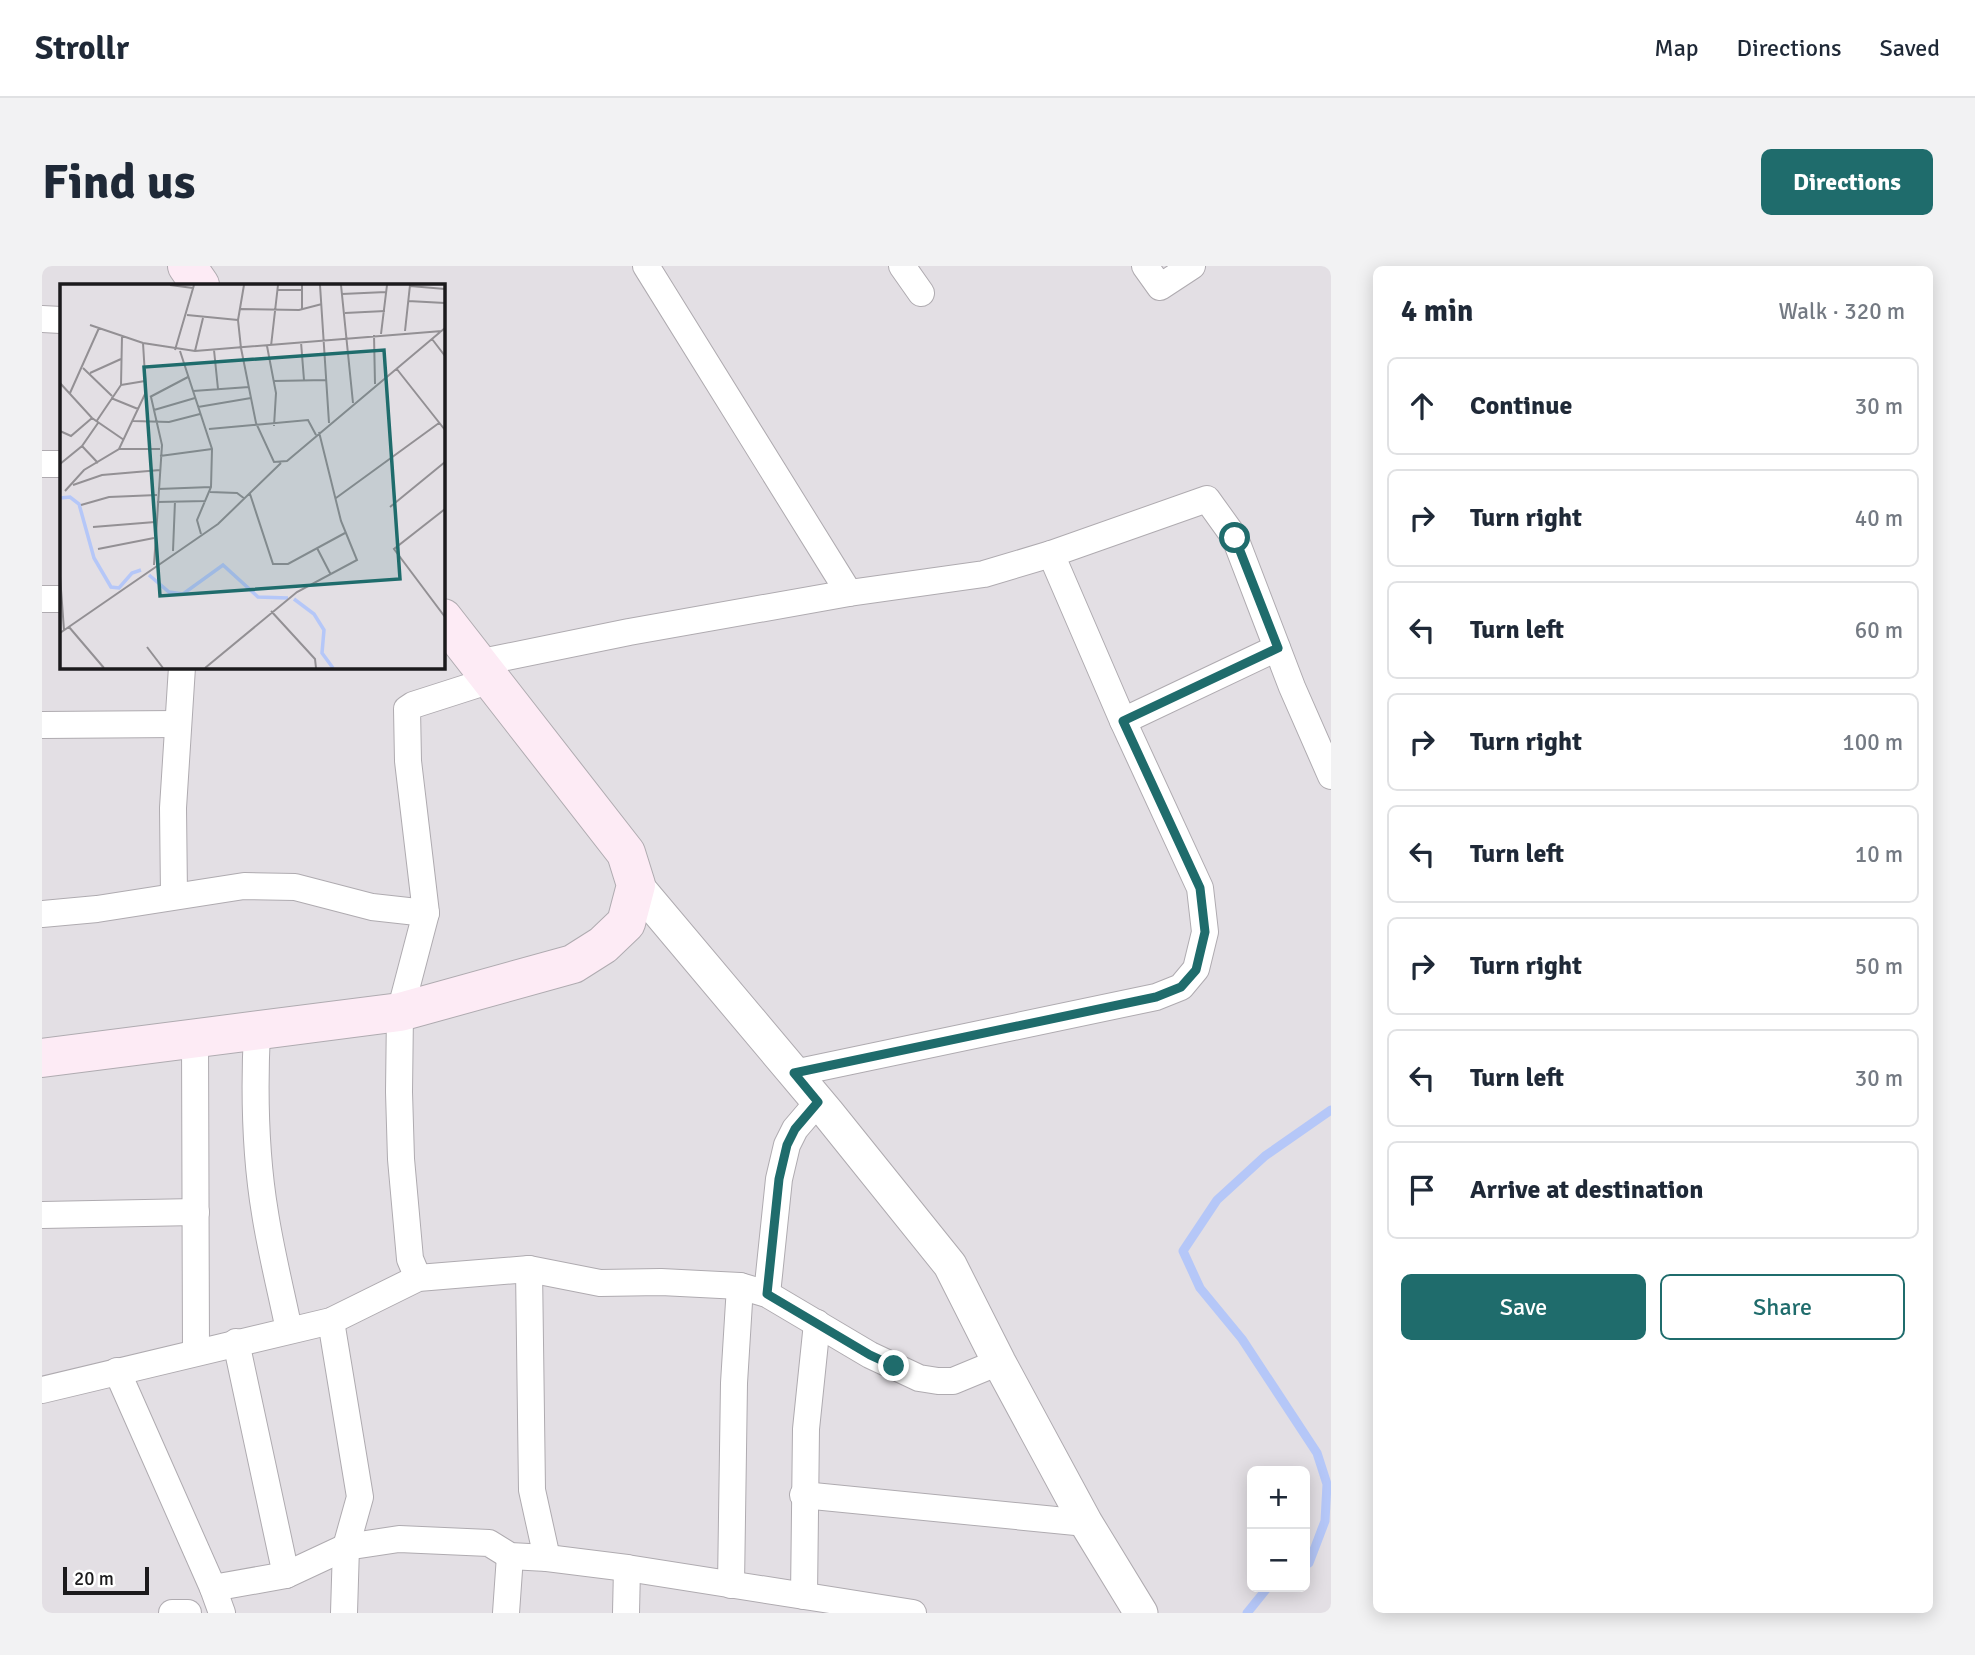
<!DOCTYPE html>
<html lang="en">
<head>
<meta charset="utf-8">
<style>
  body { margin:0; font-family:Signika,sans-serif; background:#f2f2f3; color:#1f2937 }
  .controls { position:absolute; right:21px; bottom:21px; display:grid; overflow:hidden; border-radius:10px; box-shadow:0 4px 18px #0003 }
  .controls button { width:63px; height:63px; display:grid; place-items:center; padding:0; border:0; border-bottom:2px solid #e0e1e3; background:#fff; color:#1f2937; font:35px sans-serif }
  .scale { position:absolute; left:21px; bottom:18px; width:86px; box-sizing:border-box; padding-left:7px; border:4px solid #1b1a1c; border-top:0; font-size:19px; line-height:24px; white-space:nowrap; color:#1b1a1c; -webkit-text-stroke:5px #fff; paint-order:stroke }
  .stop { position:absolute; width:21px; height:21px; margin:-16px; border:5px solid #1f6c6c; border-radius:50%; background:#fff }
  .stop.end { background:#1f6c6c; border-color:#fff; box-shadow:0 2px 7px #0008 }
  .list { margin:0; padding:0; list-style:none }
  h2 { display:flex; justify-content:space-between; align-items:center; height:91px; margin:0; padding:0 28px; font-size:30px }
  h2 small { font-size:23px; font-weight:400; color:#747a83 }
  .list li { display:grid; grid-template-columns:46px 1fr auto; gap:21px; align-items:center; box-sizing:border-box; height:98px; margin:0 14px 14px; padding:0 14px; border:2px solid #e0e1e3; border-radius:10px }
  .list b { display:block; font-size:26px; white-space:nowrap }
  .list em { font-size:23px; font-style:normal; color:#747a83 }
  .actions { display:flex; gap:14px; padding:21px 28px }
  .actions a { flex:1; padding:16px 0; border:2px solid #1f6c6c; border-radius:10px; text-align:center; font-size:24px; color:#1f6c6c }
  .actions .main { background:#1f6c6c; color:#fff }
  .icon { flex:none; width:38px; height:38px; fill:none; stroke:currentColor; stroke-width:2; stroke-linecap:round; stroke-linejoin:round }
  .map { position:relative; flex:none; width:1289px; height:1347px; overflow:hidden; border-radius:10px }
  header { display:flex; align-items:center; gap:42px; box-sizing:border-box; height:98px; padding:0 35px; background:#fff; border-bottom:2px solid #e0e1e3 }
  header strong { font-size:33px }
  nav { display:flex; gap:38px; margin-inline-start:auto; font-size:24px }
  .intro { display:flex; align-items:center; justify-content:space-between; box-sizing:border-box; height:168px; padding:0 42px }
  h1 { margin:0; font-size:49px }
  .button { padding:18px 32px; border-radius:10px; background:#1f6c6c; color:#fff; font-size:24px; font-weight:700 }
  main { display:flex; gap:42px; padding:0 42px }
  aside { flex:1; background:#fff; border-radius:10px; box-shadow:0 4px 18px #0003 }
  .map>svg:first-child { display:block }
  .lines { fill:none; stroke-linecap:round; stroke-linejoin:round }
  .stream { stroke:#b5c7f8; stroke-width:9 }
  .minor-casing { stroke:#afabb0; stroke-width:28 }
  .tertiary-casing { stroke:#afabb0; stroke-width:35 }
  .secondary-casing { stroke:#afabb0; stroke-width:40 }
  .minor { stroke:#fff; stroke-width:26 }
  .tertiary { stroke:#fff; stroke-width:33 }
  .secondary { stroke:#fdebf5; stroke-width:38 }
  .route { stroke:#1f6c6c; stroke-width:9 }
  .inset-river { fill:none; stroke:#b5c7f8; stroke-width:3.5 }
  .inset-road { fill:none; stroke:#939094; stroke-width:2 }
  .view { fill:#1f6c6c; fill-opacity:0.15; stroke:#1f6c6c; stroke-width:3.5 }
  .inset-edge { fill:none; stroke:#1b1a1c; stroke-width:3.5 }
</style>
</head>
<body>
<header>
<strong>Strollr</strong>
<nav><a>Map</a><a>Directions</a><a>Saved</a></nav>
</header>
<div class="intro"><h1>Find us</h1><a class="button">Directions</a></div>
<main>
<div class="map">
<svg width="1289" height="1347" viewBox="0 0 1289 1347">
  <rect width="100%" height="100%" fill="#e3dfe4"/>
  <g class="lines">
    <g class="stream">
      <path d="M1263,1299L1267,1297L1283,1255L1285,1218L1275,1187L1200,1073L1158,1022L1141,985L1175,934L1223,890L1289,844"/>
      <path d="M1205,1347L1226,1321"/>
    </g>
    <defs>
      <g id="minor">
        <path d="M604,0L807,327"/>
        <path d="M860,0L879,27"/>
        <path d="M1103,0L1118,21L1150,0"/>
        <path d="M0,53L19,54"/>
        <path d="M0,198H19"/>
        <path d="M0,333H19"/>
        <path d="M435,397L587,366L807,327L942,308L1009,288L1165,233L1193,272L1250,421L1289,510"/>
        <path d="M1081,455L1235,382"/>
        <path d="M0,459L135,458"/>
        <path d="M132,629L131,542L140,401"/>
        <path d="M0,648L55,643L202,620L253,621L330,641L384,647"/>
        <path d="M215,765C212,826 213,887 223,947C229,986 239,1025 247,1064"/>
        <path d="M153,772L154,1086"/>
        <path d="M752,807L1114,731L1139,721L1154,703L1163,666L1158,622L1081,455L1009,288"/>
        <path d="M0,949L154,946"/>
        <path d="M487,1003L490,1224L505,1292"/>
        <path d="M376,1012L368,993L359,893L357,826L358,746L384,647L366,495L365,443L371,439L449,414"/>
        <path d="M725,1028L737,913L745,879L753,863L776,836"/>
        <path d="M289,1055L318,1231L304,1281L302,1347"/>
        <path d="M194,1076L244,1309"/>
        <path d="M75,1105L171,1322L180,1347"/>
        <path d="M0,1124L289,1055L376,1012L487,1003L558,1017L619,1016L698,1020L725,1028L828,1089L877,1112L896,1115H911L957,1096"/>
        <path d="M761,1229L1044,1257"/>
        <path d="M689,1319L692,1117L698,1020"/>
        <path d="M171,1322L244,1309L304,1281L357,1273L447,1277L468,1290L505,1292L585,1302L871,1347"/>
        <path d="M762,1330L764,1163L775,1057"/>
        <path d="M130,1347H146"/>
        <path d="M464,1347L468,1290"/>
        <path d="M584,1347L585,1302"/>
      </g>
      <path id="tertiary" d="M594,619L785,846L908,999L957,1096L1044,1257L1099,1347"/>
      <g id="secondary">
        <path d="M145,0L158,19"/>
        <path d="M0,792L358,746L531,698L561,679L584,657L594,619L584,587L401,352"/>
      </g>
    </defs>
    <use href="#minor" class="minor-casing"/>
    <use href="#tertiary" class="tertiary-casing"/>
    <use href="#secondary" class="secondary-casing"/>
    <use href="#minor" class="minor"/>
    <use href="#tertiary" class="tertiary"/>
    <use href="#secondary" class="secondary"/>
  </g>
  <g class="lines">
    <path class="route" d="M852,1100L828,1089L725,1028L737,913L745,879L753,863L776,836L752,807L1114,731L1139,721L1154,704L1163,666L1158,622L1081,455L1236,382L1193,272"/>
  </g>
  <g transform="translate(18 18)">
    <rect width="385" height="385" fill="#e3dfe4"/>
    <path class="inset-river" d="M0,214L10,213L19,220L34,274L51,303L59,304L72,289L81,286M89,291L109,308L123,310L163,281L198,313L228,314M234,315L254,330L264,346L262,369L273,384"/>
    <path class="inset-road" d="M110,1L133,4M184,1L178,36L181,64L196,139L214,178L227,177L385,44M242,1V25M260,1L269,139M281,1L293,119M350,2L385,5M217,6H242M282,10L326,8M348,17L385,19M179,25L239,26L262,20M285,29L325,27M127,31L178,36M30,41L83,59L135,67L382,47M345,47L350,1M321,50L327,1M314,51L315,100M372,55L385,72M241,58L244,96M207,62L216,109L214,142M211,62L218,1M115,66L134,1M154,66L158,105M120,67L152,165L151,203L137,236L141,250M135,67L143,34M23,84L52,112M336,84L385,146M30,89L61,75M214,97L267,96M0,99L32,134L64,156M61,101L85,97M133,107L189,103M10,109L39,44M90,113L128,93M91,113L102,161L94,281M51,114L78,125M138,123L191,114M94,126L135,114M73,137L109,138L140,130M36,138L61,101L62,52M149,145L248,136L256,151M0,147L11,152L32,134M22,162L38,179M59,165H100M100,172L152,165M0,180L22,162L38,139M13,201L42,191L100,186M98,205L151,203M5,207L24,186L59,165L86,108L83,59M150,208L177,209L185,215M190,210L213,280H228L285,249M276,214L379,139M97,218L146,217M21,221L49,213L97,211M330,223L385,178M385,225L334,265L385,333M33,243L95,238M257,264L271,291M38,265L94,254M113,267L115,217M0,292L4,346M211,327L255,375L256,384M9,343L44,384M0,349L158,240L221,179M87,363L103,384M145,384L237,308L297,276L281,237L259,148"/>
    <path class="view" d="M324,66L340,295L100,312L84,83Z"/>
    <rect width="385" height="385" class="inset-edge"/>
  </g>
</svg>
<div class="controls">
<button>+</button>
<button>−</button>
</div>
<div class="scale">20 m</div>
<div class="stop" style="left:1193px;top:272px"></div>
<div class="stop end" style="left:852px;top:1100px"></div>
</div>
<aside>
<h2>4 min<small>Walk · 320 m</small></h2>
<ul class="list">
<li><svg class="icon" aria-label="ahead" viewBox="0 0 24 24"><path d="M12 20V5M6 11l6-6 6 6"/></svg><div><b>Continue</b></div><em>30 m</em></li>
<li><svg class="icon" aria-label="right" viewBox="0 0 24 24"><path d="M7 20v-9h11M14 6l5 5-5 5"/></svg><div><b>Turn right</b></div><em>40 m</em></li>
<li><svg class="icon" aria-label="left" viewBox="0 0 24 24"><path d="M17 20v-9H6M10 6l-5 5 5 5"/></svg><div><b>Turn left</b></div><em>60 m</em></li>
<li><svg class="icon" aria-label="right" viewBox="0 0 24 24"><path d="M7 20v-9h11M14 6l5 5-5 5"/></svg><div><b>Turn right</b></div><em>100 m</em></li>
<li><svg class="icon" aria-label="left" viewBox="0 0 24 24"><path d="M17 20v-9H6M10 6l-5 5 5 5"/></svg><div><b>Turn left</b></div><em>10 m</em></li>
<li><svg class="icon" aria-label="right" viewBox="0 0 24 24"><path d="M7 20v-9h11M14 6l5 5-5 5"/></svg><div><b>Turn right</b></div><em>50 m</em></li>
<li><svg class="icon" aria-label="left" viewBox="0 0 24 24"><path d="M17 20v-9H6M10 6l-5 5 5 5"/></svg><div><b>Turn left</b></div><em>30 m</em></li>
<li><svg class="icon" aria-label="arrive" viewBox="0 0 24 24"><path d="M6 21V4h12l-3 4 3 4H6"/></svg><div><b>Arrive at destination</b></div></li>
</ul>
<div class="actions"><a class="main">Save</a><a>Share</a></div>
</aside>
</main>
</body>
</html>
